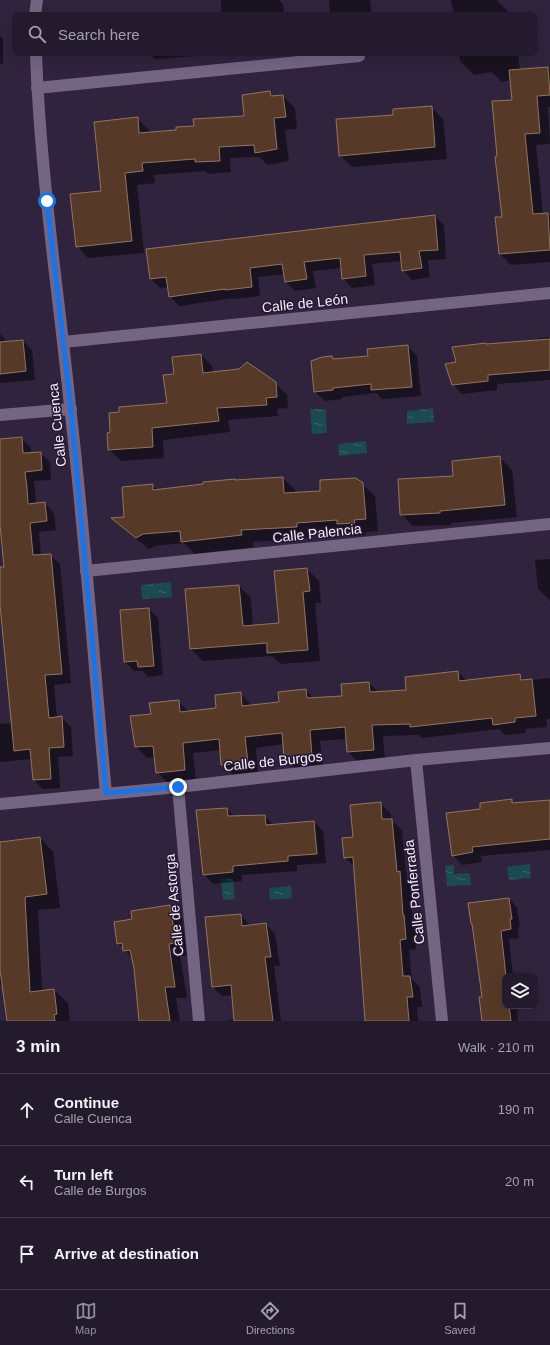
<!DOCTYPE html>
<html lang="en">
<head>
<meta charset="utf-8">
<style>
  body { margin:0; font-family:Helvetica,sans-serif; background:#2c2336; color:#f1f3f6 }
  .controls { position:absolute; right:12px; bottom:12px; display:grid; overflow:hidden; border-radius:8px; box-shadow:0 4px 16px #0002 }
  .controls button { width:36px; height:36px; display:grid; place-items:center; padding:0; border:0; border-bottom:1px solid #41384a; background:#241a2e; color:#f1f3f6; font:20px sans-serif }
  .stop { position:absolute; width:12px; height:12px; margin:-9px; border:3px solid #1a73e8; border-radius:50%; background:#fff }
  .stop.end { background:#1a73e8; border-color:#fff; box-shadow:0 1px 4px #0008 }
  .list { margin:0; padding:0; list-style:none }
  h2 { display:flex; justify-content:space-between; align-items:center; height:52px; margin:0; padding:0 16px; font-size:17px }
  h2 small { font-size:13px; font-weight:400; color:#a3a1aa }
  .list li { display:grid; grid-template-columns:26px 1fr auto; gap:12px; align-items:center; box-sizing:border-box; height:72px; padding:0 16px; border-top:1px solid #41384a }
  .list b { display:block; font-size:15px; white-space:nowrap }
  .list p { margin:0; font-size:13px; white-space:nowrap; color:#a3a1aa }
  .list em { font-size:13px; font-style:normal; color:#a3a1aa }
  .icon { flex:none; width:22px; height:22px; fill:none; stroke:currentColor; stroke-width:2; stroke-linecap:round; stroke-linejoin:round }
  .map { position:relative; flex:none; width:550px; height:1021px; overflow:hidden }
  .search { position:absolute; background:#241a2e; box-shadow:0 4px 16px #0002; left:12px; right:12px; top:12px; height:44px; display:flex; align-items:center; gap:10px; box-sizing:border-box; padding:0 14px; border-radius:8px; color:#a3a1aa; font-size:15px }
  .sheet { height:268px; background:#241a2e }
  nav { display:flex; justify-content:space-around; align-items:center; box-sizing:border-box; height:56px; border-top:1px solid #41384a; background:#241a2e; font-size:11px; color:#a3a1aa }
  nav a { display:grid; justify-items:center; gap:2px }
  nav .on { color:#8c9099 }
  .map>svg:first-child { display:block }
  .water { fill:url(#water-ripples) }
  .shadow { fill:#0007 }
  .building { fill:#573927; stroke:#947461 }
  .lines { fill:none; stroke-linecap:round; stroke-linejoin:round }
  .street { stroke:#746583; stroke-width:12 }
  .route { stroke:#1a73e8; stroke-width:5 }
  .labels { text-anchor:middle; dominant-baseline:central; stroke-width:3; stroke-linejoin:round; paint-order:stroke }
  .street-label { font-size:14px; fill:#f5edfe; stroke:#261932 }
</style>
</head>
<body>
<div class="map">
<svg width="550" height="1021" viewBox="0 0 550 1021">
  <defs>
    <pattern id="water-ripples" width="26" height="14" patternUnits="userSpaceOnUse"><rect width="26" height="14" fill="#1b4a51"/><path d="M2 4q2-2 4 0t4 0M15 11q2-2 4 0t4 0" fill="none" stroke="#3d646b"/></pattern>
  </defs>
  <rect width="100%" height="100%" fill="#30233d"/>
  <g class="water">
    <path d="M433,408L434,422L407,424V411Z"/>
    <path d="M310,409H326L327,433L312,434Z"/>
    <path d="M366,441L367,453L339,456L338,444Z"/>
    <path d="M171,582L172,597L142,599L141,585Z"/>
    <path d="M530,864L531,878L509,880L507,867Z"/>
    <path d="M454,865V874L470,873L471,885L447,886L445,866Z"/>
    <path d="M233,878L235,899L223,900L221,879Z"/>
    <path d="M291,886L292,898L270,900L269,888Z"/>
  </g>
  <g class="shadow">
    <path d="M221,0H279L283,4L284,15H175L221,12Z"/>
    <path d="M329,0H370L372,15H332L330,13Z"/>
    <path d="M451,0H498V2L512,15H454Z"/>
    <path d="M0,36L3,39V64H0Z"/>
    <path d="M149,53H209V55L155,59Z"/>
    <path d="M459,53H518L520,70L548,68L550,70V107H548L550,144L536,145L543,214H548L550,216V262L511,265L500,254L503,218L498,157L513,101L511,80L502,82L492,72L474,75L460,61Z"/>
    <path d="M270,92L274,97L283,96L295,108L297,129L285,130L289,161L268,165L259,157L230,158L231,172L208,174L205,171L154,175L155,183L137,185L144,253L88,258L77,246L137,118L149,130L150,133L177,131L246,116Z"/>
    <path d="M431,107L443,119L447,159L352,167L340,155L394,116Z"/>
    <path d="M435,216L444,225L446,259L428,260L430,277L412,280L403,270L402,261L372,264L375,285L352,288L343,278L342,268L313,271L316,288L295,291L286,282L285,274L258,277L260,296L235,299L234,298L179,306L170,296L168,287L160,288L151,279L147,249Z"/>
    <path d="M0,334L7,342L23,341L32,350L35,380L0,383Z"/>
    <path d="M550,337V380L497,384V390L462,394L453,384L457,362L538,341V338Z"/>
    <path d="M408,346L417,356L421,396L382,399L376,393L342,397V399L325,401L315,392L332,357L335,360L369,357Z"/>
    <path d="M201,355L212,366L213,373L239,370L275,383L287,395L288,408L277,409L278,416L228,420L230,432L163,440L164,458L121,461L109,450L168,404L175,375Z"/>
    <path d="M21,438L31,448V453H40L50,462L51,480L34,481L36,504L45,503L54,513L56,530L39,532L41,555H50L60,564L71,683L54,685L57,718L61,717L71,727L73,756L58,757L60,788L43,789L34,780L32,759L0,762V724L12,723L0,599V568H5L0,514V440Z"/>
    <path d="M500,458L512,470L517,517L451,523L452,525L413,526L401,514L454,477Z"/>
    <path d="M283,478L295,490V494L322,492L362,484L375,496L378,531L366,532V535L350,536L347,532L309,535V538L253,542V547L195,554L184,543L155,546L149,549L125,530L114,519L125,518L152,485L158,490L235,480L236,481Z"/>
    <path d="M550,559V601L538,589L535,560Z"/>
    <path d="M307,569L319,581L321,603H315L320,661L281,664L272,656L203,661L191,649L239,586L251,598L253,626L280,624Z"/>
    <path d="M149,609L158,618L163,675L148,677L143,671H134L125,662Z"/>
    <path d="M458,672L467,681L519,675L525,681L550,678V719H546L547,727L525,729L526,733L505,735L499,729L422,738L419,735L383,736L385,761L359,763L348,752L346,739L320,741L323,766L296,769L285,758L284,744L256,748L258,773L233,775L222,764L221,750L193,753L196,781L168,783L157,772L155,757L147,758L136,747L152,715L178,701L189,712L217,709L241,694L252,706L280,703L306,690L314,699L343,697L369,683L379,693L407,691Z"/>
    <path d="M511,801L514,804L550,801V850L481,856L482,862L462,865L453,855L481,810Z"/>
    <path d="M380,803L391,814V820L402,830L407,880L410,883L413,925L414,926L416,949L409,950L412,979L420,987L422,1007H417L418,1021H366L355,867L345,858L354,838Z"/>
    <path d="M227,809L235,817L265,816L273,825L314,822L323,831L326,863L297,865V871L242,875V881L213,884L204,874Z"/>
    <path d="M40,838L53,852L60,908L38,910L42,991L54,990L68,1003L70,1021H8L3,985H0V843Z"/>
    <path d="M509,899L517,907L520,927H518L519,938L509,939L513,976H505V1006H517L518,1021H483V997Z"/>
    <path d="M170,906L182,918L187,955L180,956L187,998H176L180,1021H140L133,959L118,943L133,920Z"/>
    <path d="M241,915L250,926L266,924L275,934L280,966H274L281,1021H224L235,1019L233,995L222,996L213,987Z"/>
  </g>
  <g class="building">
    <path d="M548,67L550,95L537,96L540,133L525,134L533,214L548,213L550,250L499,254L495,217H502L495,157L497,156L492,101L512,100L509,70Z"/>
    <path d="M270,91L271,96L283,95L286,117L274,118L277,149L255,153L254,145L219,147L220,161L195,162V159L142,163L143,171L125,173L132,241L76,247L70,194L101,191L94,122L138,117L139,133L176,130V127L194,126L193,119L244,116L242,95Z"/>
    <path d="M432,106L435,147L339,156L336,119L393,115V109Z"/>
    <path d="M435,215L438,250L419,251L422,268L402,271L400,252L364,255L366,276L342,279L340,258L304,262L307,279L285,282L282,264L250,268L252,287L225,290V289L169,297L166,277L150,279L146,249Z"/>
    <path d="M550,339V370L488,375V381L452,385L445,364L456,362L452,347L486,343V344Z"/>
    <path d="M23,340L26,371L0,374V342Z"/>
    <path d="M408,345L412,387L371,390V384L333,388V390L314,392L311,361L322,357L332,356L333,359L368,356L367,349Z"/>
    <path d="M201,354L203,373L239,369L247,362L276,382L277,397L266,398L267,405L217,408L219,421L152,428L153,447L108,450L107,433L110,432L109,413L119,412V407L167,403L163,375L174,374L172,357Z"/>
    <path d="M22,437L23,453L41,452L42,470L25,472L27,488L28,504L45,502L47,521L30,523L33,555L51,554L62,674L45,675L49,718L62,716L64,747L49,748L51,779L33,780L30,749L14,751L0,605V567H4L0,525V439Z"/>
    <path d="M500,456L505,505L440,511V513L400,515L398,479L453,476L452,461Z"/>
    <path d="M283,477L284,493L320,491V480L356,478L363,483L366,519L354,520L355,523L337,524V520L297,523V527L241,530L242,535L181,542L180,531L143,534L136,538L111,518L124,517L122,487L153,484V490L203,484V482L235,479V480Z"/>
    <path d="M307,568L310,591L303,592L308,650L267,653V643L190,649L185,589L239,585L243,626L279,623L274,571Z"/>
    <path d="M149,608L154,666L138,667L137,661L124,662L120,610Z"/>
    <path d="M458,671L459,681L520,674L521,680L532,679L536,716L515,718V722L493,725L492,718L410,727V724L372,725L374,750L347,752L345,727L310,730L312,756L284,758L282,733L245,737L248,763L221,765L219,739L183,743L185,770L156,773L153,746L135,747L130,716L151,714L149,703L179,700L180,712L216,708L215,695L241,692L242,706L279,702L278,692L306,689L307,698L342,696L341,684L369,682L370,692L406,690L405,677Z"/>
    <path d="M512,799V803L550,800V839L472,847L473,852L452,856L446,813L480,809V803Z"/>
    <path d="M381,802L382,819H392L397,872L400,871L403,915H404L406,939L400,940L403,976H410L413,997H407L409,1021H365L353,857L344,858L342,838L353,837L350,805Z"/>
    <path d="M227,808L228,816L265,815L266,825L314,821L317,854L288,856V861L233,866V872L203,875L196,810Z"/>
    <path d="M40,837L47,894L25,897L30,992L54,989L57,1014L54,1015L55,1021H7L0,970V842Z"/>
    <path d="M509,898L512,919H510L511,929L501,931L506,976H505V1006H509L511,1021H482L479,997H482L472,924H471L468,903Z"/>
    <path d="M170,905L176,943L169,944L175,987H165L170,1021H139L134,968L130,950L123,951L122,943L117,944L114,922L132,919L131,911Z"/>
    <path d="M241,914L242,926L266,923L271,957H265L273,1021H234L231,985L212,987L205,917Z"/>
  </g>
  <g class="lines">
    <g class="street">
      <path d="M35,15L37,0"/>
      <path d="M36,53C40,171 58,289 70,406C85,535 94,664 106,793"/>
      <path d="M37,88L359,56"/>
      <path d="M63,342L550,293"/>
      <path d="M0,415L71,409"/>
      <path d="M86,571L550,524"/>
      <path d="M416,760L442,1021"/>
      <path d="M178,787L199,1021"/>
      <path d="M0,804L178,787L416,760L550,748"/>
    </g>
  </g>
  <g class="lines">
    <path class="route" d="M47,201L71,409L106,793L178,787"/>
  </g>
  <g class="labels">
    <g class="street-label">
      <text transform="translate(305 303) rotate(-6)">Calle de León</text>
      <text transform="translate(57 425) rotate(-96)">Calle Cuenca</text>
      <text transform="translate(317 533) rotate(-6)">Calle Palencia</text>
      <text transform="translate(273 761) rotate(-6)">Calle de Burgos</text>
      <text transform="translate(414 892) rotate(-96)">Calle Ponferrada</text>
      <text transform="translate(174 905) rotate(-95)">Calle de Astorga</text>
    </g>
  </g>
</svg>
<div class="controls">
<button><svg class="icon" aria-label="layers" viewBox="0 0 24 24"><path d="M12 4l9 5-9 5-9-5zM3 14l9 5 9-5"/></svg></button>
</div>
<div class="stop" style="left:47px;top:201px"></div>
<div class="stop end" style="left:178px;top:787px"></div>
<div class="search"><svg class="icon" aria-label="search" viewBox="0 0 24 24"><circle cx="10" cy="10" r="6"/><path d="M15 15l6 6"/></svg>Search here</div>
</div>
<section class="sheet">
<h2>3 min<small>Walk · 210 m</small></h2>
<ul class="list">
<li><svg class="icon" aria-label="ahead" viewBox="0 0 24 24"><path d="M12 20V5M6 11l6-6 6 6"/></svg><div><b>Continue</b><p>Calle Cuenca</p></div><em>190 m</em></li>
<li><svg class="icon" aria-label="left" viewBox="0 0 24 24"><path d="M17 20v-9H6M10 6l-5 5 5 5"/></svg><div><b>Turn left</b><p>Calle de Burgos</p></div><em>20 m</em></li>
<li><svg class="icon" aria-label="arrive" viewBox="0 0 24 24"><path d="M6 21V4h12l-3 4 3 4H6"/></svg><div><b>Arrive at destination</b></div></li>
</ul>
</section>
<nav>
<a class="on"><svg class="icon" aria-label="map" viewBox="0 0 24 24"><path d="M3 6l6-2 6 2 6-2v14l-6 2-6-2-6 2zM9 4v14M15 6v14"/></svg>Map</a>
<a><svg class="icon" aria-label="directions" viewBox="0 0 24 24"><path d="M12 3l9 9-9 9-9-9zM9 14v-3h6M13 9l2 2-2 2"/></svg>Directions</a>
<a><svg class="icon" aria-label="saved" viewBox="0 0 24 24"><path d="M7 4h10v16l-5-4-5 4z"/></svg>Saved</a>
</nav>
</body>
</html>
